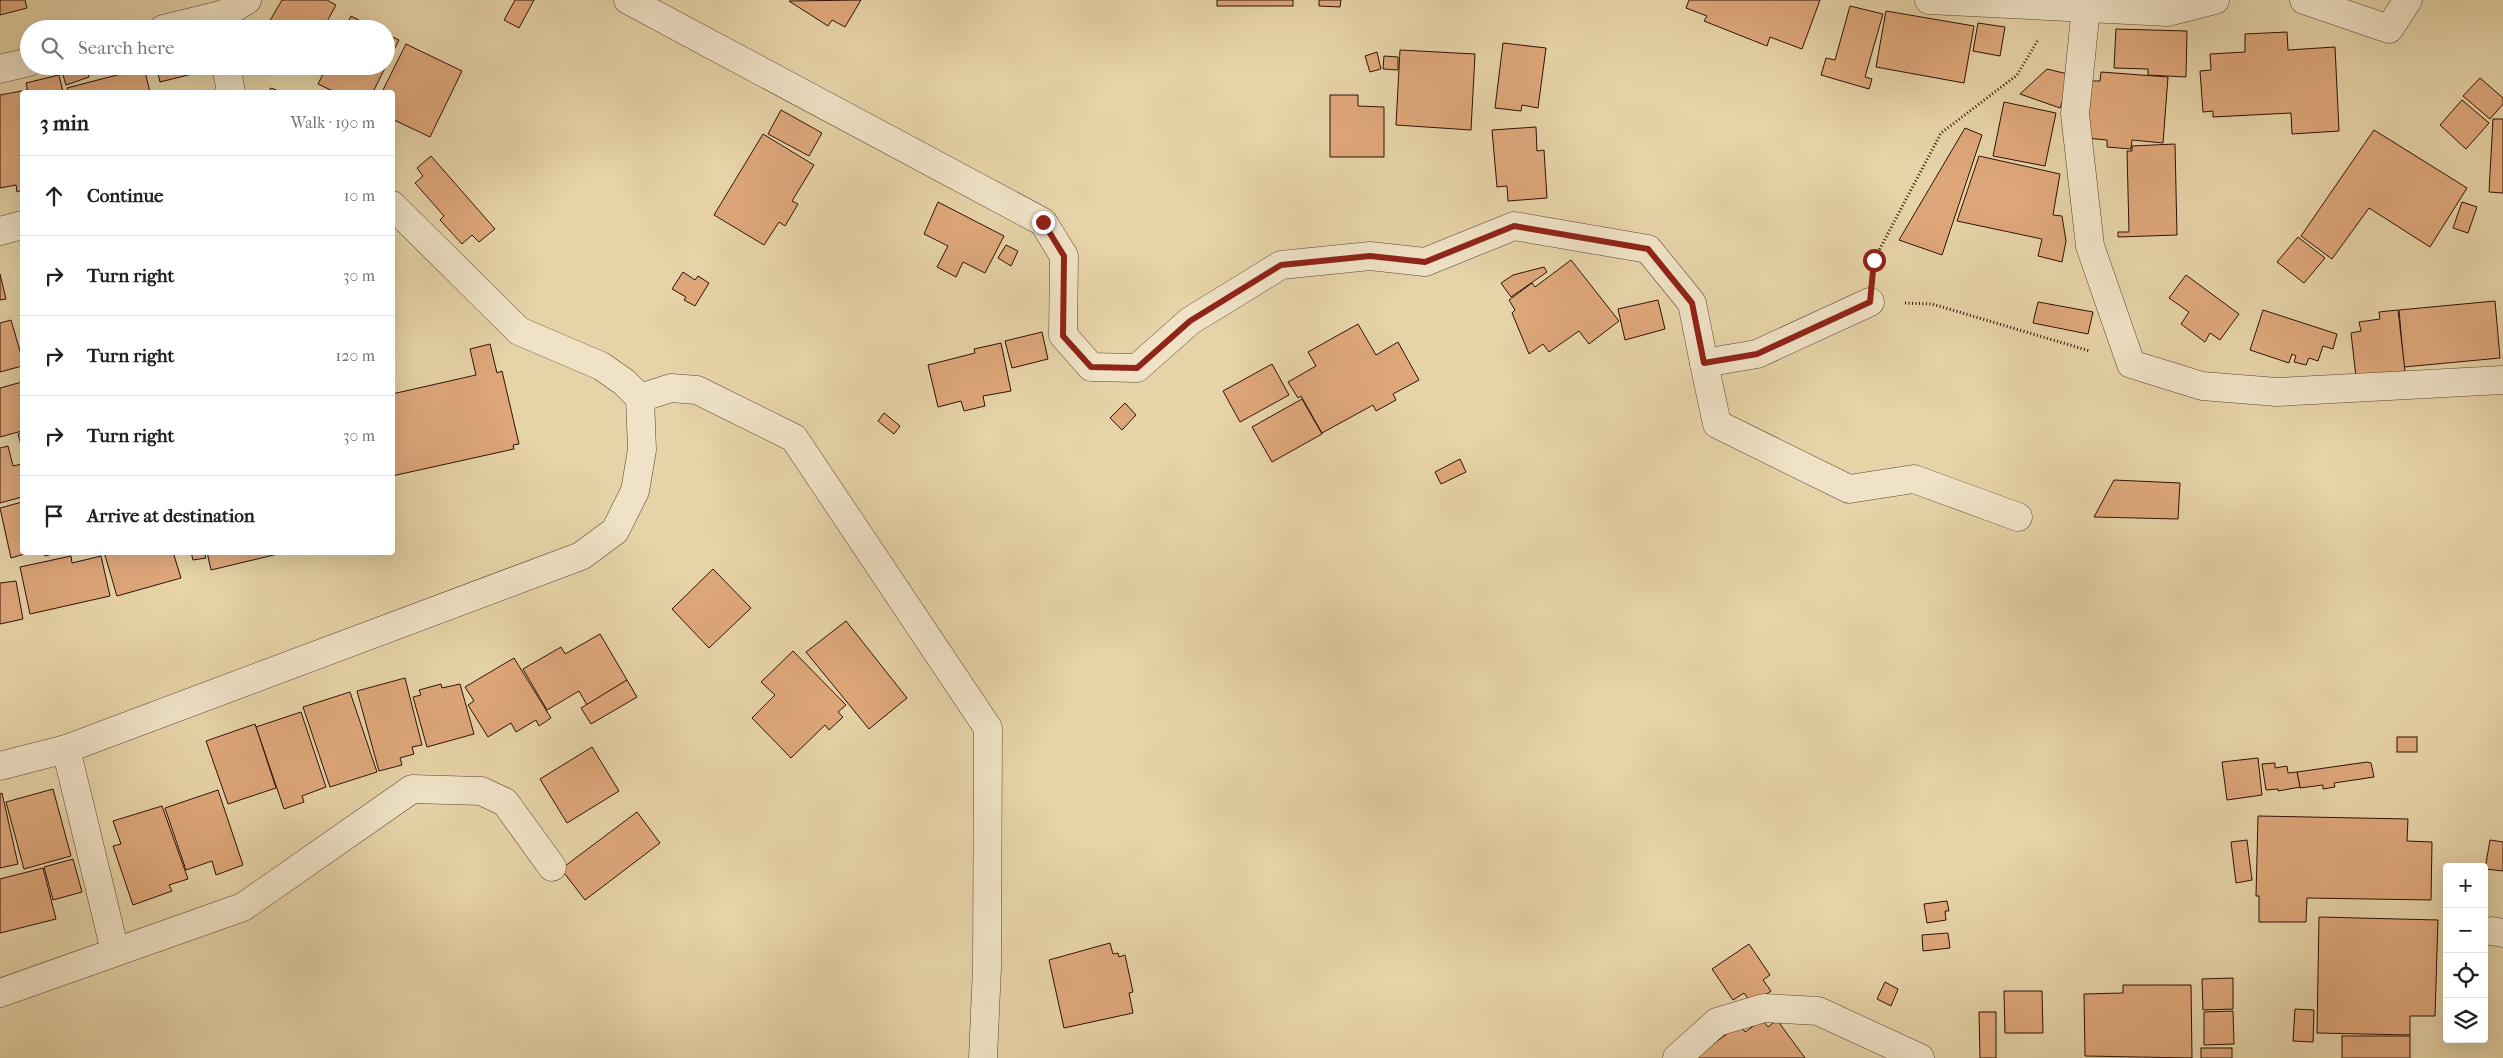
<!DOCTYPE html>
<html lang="en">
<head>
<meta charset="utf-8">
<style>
  body { margin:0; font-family:"IM FELL French Canon",serif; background:#f6f6f6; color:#202124 }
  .controls { position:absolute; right:15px; bottom:15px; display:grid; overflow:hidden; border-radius:5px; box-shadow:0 5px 20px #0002 }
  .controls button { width:45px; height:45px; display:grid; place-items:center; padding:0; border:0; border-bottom:1px solid #e0e0e0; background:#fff; color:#202124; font:25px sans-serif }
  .stop { position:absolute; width:15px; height:15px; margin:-11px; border:4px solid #8f2418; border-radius:50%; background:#fff }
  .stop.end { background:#8f2418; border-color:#fff; box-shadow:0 1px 5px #0008 }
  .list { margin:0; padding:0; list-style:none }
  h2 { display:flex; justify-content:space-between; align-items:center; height:65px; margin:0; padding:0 20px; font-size:21px }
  h2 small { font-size:16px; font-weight:400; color:#757577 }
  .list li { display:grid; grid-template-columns:32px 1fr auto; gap:15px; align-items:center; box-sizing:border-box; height:80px; padding:0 20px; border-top:1px solid #e0e0e0 }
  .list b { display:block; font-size:19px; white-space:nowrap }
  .list em { font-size:16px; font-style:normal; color:#757577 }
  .icon { flex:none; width:28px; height:28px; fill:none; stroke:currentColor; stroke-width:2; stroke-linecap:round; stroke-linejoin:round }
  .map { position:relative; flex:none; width:2503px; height:1058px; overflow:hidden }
  .search { position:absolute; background:#fff; box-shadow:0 5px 20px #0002; left:20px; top:20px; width:375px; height:55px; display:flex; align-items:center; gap:12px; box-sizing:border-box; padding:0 18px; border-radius:28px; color:#757577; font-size:19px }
  .panel { position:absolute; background:#fff; box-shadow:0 5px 20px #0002; left:20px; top:90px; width:375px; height:465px; border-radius:5px }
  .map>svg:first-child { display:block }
  .building { fill:#dea77a; stroke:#2f1107 }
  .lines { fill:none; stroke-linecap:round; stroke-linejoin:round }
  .minor-casing { stroke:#5d422f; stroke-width:29 }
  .path { stroke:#2f1107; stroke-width:3; stroke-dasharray:1 2.5; stroke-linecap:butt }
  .minor { stroke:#efe2c6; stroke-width:28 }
  .route { stroke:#8f2418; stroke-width:6 }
</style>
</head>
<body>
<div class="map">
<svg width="2503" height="1058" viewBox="0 0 2503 1058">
  <rect width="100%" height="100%" fill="#e6d3a7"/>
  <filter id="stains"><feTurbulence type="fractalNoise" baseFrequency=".004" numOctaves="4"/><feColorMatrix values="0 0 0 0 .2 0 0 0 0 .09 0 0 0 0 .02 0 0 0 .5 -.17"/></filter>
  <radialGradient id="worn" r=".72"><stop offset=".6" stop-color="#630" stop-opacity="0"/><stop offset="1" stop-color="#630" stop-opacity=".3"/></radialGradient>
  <g class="building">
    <path d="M0,0H25L27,8L0,15Z"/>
    <path d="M282,0H327L336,5L323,29H265Z"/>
    <path d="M515,0H534L519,28L504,20Z"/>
    <path d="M861,0L845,27L832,20L828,26L789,1Z"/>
    <rect x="1217" y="0" width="76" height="6"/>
    <path d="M1319,0H1341L1340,7L1319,6Z"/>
    <path d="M1689,0H1820L1802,49L1770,37L1767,46L1704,21L1707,16L1686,8Z"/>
    <path d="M1850,6L1883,14L1865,77L1872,79L1869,89L1821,75L1826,58L1835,60Z"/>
    <path d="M1886,11L1974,26L1964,83L1876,67Z"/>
    <path d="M351,16L376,29H345Z"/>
    <path d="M1978,23L2005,27L2000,56L1973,51Z"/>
    <path d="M2116,29L2187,31L2186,77L2148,75V69L2114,68Z"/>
    <path d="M2287,32L2288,50L2335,47L2339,131L2292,134L2291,113L2213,117V111L2203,112L2200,71L2211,70L2210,54L2245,52V34Z"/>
    <path d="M386,34L399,40L386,66Z"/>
    <path d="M1503,43L1546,48L1538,108L1522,105L1521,111L1495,108Z"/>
    <path d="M406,44L462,71L430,137L392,119V92H382Z"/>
    <path d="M1400,50L1475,54L1471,130L1396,125Z"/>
    <path d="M1377,52L1381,69L1370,72L1365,56Z"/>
    <path d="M1384,56L1398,57V70L1383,69Z"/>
    <path d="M166,66H190L192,74L160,82L157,69Z"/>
    <path d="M327,66H386L373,92H335L318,84Z"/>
    <path d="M86,68L89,77L66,85L63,75Z"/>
    <path d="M144,68L150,92H68L67,88Z"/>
    <path d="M2047,69L2072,75L2060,108L2020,94Z"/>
    <path d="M2101,72L2168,77L2163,143L2132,140L2131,149L2107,147V140L2086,138L2091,81H2100Z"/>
    <path d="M59,75L63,92H28L26,83Z"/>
    <path d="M2480,78L2503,98V104L2490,119L2463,96Z"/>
    <path d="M271,88L281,92H268Z"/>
    <path d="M27,90V92H22V190L17,192L16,185L0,188V95Z"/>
    <path d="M1330,95H1358V106L1384,107V157H1330Z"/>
    <path d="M2462,100L2489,123L2466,149L2440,125Z"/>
    <path d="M2004,102L2056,113L2045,166L1993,156Z"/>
    <path d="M781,110L822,133L809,156L768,134Z"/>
    <path d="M2493,119H2503V193L2489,192Z"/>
    <path d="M1536,127L1537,151L1544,150L1547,198L1508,201L1507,186L1497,187L1492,130Z"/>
    <path d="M1965,128L1982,135L1942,255L1899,240Z"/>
    <path d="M2374,130L2467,188L2430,247L2369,208L2332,259L2301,236Z"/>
    <path d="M763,134L814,165L792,201L798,204L785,226L779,222L764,245L714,215Z"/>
    <path d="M2175,144L2177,235L2118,237V232H2129L2127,151H2132V146Z"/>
    <path d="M431,156L495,229L479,242L472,235L462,244L440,220L444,216L415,183L423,176L417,168Z"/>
    <path d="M1979,156L2060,174L2053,215L2062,216L2066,241L2062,262L2038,256L2042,239L1957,221Z"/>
    <path d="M938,202L1004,236L985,273L963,262L956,277L937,267L948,246L924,234Z"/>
    <path d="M2462,202L2477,207L2468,233L2453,228Z"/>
    <path d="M2298,237L2325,258L2304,283L2277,262Z"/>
    <path d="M1006,245L1018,251L1011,266L998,258Z"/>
    <path d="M1571,260L1619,321L1589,344L1579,331L1549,352L1543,344L1529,354L1512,313L1515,310L1509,300L1532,283L1535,287Z"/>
    <path d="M1544,267L1547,272L1511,297L1501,283L1513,275Z"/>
    <path d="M683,272L695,280L698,276L709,283L695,306L684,300L686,297L672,289Z"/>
    <path d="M0,274L6,299L0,300Z"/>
    <path d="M2186,275L2239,314L2220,340L2210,333L2205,342L2181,324L2189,312L2169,298Z"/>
    <path d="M1658,300L1665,329L1625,340L1618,309Z"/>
    <path d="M2495,301L2500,358L2404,367L2399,310Z"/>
    <path d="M2038,302L2093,312L2088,334L2033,323Z"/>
    <path d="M2263,310L2337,334L2333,349L2323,346L2318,361L2309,358L2306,365L2294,362L2296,356L2292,354L2289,363L2250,350Z"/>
    <path d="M2398,310L2405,371L2356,377L2351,333L2361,331L2359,322L2380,319L2379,312Z"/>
    <path d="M11,320L22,358V366L0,372V323Z"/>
    <path d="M1358,324L1376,355L1398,342L1419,380L1393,394L1396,400L1376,411L1373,405L1322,433L1301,396L1298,398L1288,382L1316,366L1308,352Z"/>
    <path d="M1042,332L1048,359L1012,368L1005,341Z"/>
    <path d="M1001,343L1011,391L983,396L985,406L964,411L961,401L938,407L928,365L975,353L974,349Z"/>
    <path d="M490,344L497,373L502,371L519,444L513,445L514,449L392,476V394L476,375L470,349Z"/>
    <path d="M1272,364L1289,395L1240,422L1223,391Z"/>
    <path d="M22,382V431L0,437V388Z"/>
    <path d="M1302,399L1322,434L1272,462L1252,427Z"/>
    <path d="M1125,403L1136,415L1122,430L1110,418Z"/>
    <path d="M884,413L900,426L894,434L878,421Z"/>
    <path d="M22,433V449L18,434Z"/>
    <path d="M8,446L13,466L22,464V497L0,503V448Z"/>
    <path d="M1460,459L1466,472L1441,484L1435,472Z"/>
    <path d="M2114,480L2180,483L2178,519L2094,517Z"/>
    <path d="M22,502V552H31L11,558L0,508Z"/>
    <path d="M44,552H60L45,556Z"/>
    <path d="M104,552H173L181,578L117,596Z"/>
    <path d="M191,552H204L206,558L193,560Z"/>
    <path d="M207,552H278V554L211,570Z"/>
    <path d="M71,556L72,563L101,556L110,596L30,614L20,567Z"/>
    <path d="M713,569L751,608L709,648L672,609Z"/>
    <path d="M16,581L23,619L0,624V583Z"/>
    <path d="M846,621L907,698L869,729L806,652Z"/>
    <path d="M600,634L627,680L587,705L579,691L547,710L523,669L561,647L565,654Z"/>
    <path d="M793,651L846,705L838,712L843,717L829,730L825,725L791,758L752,718L775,695L761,682Z"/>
    <path d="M514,658L551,718L539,726L536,720L516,732L511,723L488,737L468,705L474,701L465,687Z"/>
    <path d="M405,678L422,745L412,747L414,754L400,758L402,765L379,771L357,691Z"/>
    <path d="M627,680L637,697L591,724L581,708Z"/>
    <path d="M441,684L442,688L460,684L474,734L427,747L413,697L421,695L419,690Z"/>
    <path d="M350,692L377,772L330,787L303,707Z"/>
    <path d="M301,712L326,787L302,796L304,802L284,809L256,727Z"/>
    <path d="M255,724L276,788L228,804L206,741Z"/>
    <rect x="2397" y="737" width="20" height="15"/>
    <path d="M592,747L619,791L567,823L540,779Z"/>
    <path d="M2258,758L2262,795L2227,800L2222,762Z"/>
    <path d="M2367,762L2371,763L2374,777L2334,783L2335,787L2323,789V785L2300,788L2297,772Z"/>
    <path d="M2275,763V768L2287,766L2288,773L2297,772L2300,787L2278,791V789L2266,790L2262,764Z"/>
    <path d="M53,789L71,856L24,869L6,802Z"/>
    <path d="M218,790L243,865L216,875L212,861L186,870L165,808Z"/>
    <path d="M2,793L18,864L0,868V794Z"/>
    <path d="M162,806L188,879L169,885L172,891L133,905L113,846L121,844L113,821Z"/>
    <path d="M637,812L660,843L585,900L561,869Z"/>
    <path d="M2258,816L2408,819L2407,841L2432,842L2431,900L2307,898L2306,922H2259V896H2256Z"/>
    <path d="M2247,840L2252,880L2236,883L2231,842Z"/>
    <path d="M2490,840L2503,842V871L2485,869Z"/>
    <path d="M73,859L82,892L53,900L44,867Z"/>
    <path d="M43,868L56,919L0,933V879Z"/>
    <path d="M1947,901L1949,911H1945L1946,920L1927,923L1924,904Z"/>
    <path d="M2319,917L2438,920L2435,1016H2410V1035L2317,1033Z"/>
    <path d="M1948,933L1950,948L1923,951L1922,935Z"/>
    <path d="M1110,943L1113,954L1118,953L1119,957L1125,955L1133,992L1129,993L1133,1013L1064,1028L1049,960Z"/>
    <path d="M1749,944L1770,975L1763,980L1771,991L1752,1004L1744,993L1733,1000L1712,969Z"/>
    <path d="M2233,978V1009L2203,1010L2202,979Z"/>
    <path d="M1885,982L1898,989L1891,1006L1877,999Z"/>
    <path d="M2123,985H2191L2192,1058L2085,1056L2084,994L2123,993Z"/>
    <path d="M2004,991H2042L2043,1033H2005Z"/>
    <path d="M2295,1009L2314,1010L2313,1042L2293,1041Z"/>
    <path d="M2233,1011L2234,1044L2204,1045V1012Z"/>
    <path d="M1979,1012H1996V1058H1980Z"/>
    <path d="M1762,1020L1768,1027L1777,1020L1805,1058H1695L1740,1024L1745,1032Z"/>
    <rect x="2342" y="1036" width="68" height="22"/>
    <rect x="2201" y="1048" width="31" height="10"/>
  </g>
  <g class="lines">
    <defs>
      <g id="minor">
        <path d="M628,0L1043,222L1064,256L1063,335L1091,367L1137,368L1190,321L1281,265L1370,256L1425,262L1514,226L1648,249L1692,303L1704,363L1757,354L1870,302"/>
        <path d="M1929,0L2168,12L2215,0"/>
        <path d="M2304,0L2389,29L2408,0"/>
        <path d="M2086,8L2075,114L2090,246L2131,364L2202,386L2277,392L2503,380"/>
        <path d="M163,29L224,14"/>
        <path d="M225,29L224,14L247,0"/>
        <path d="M226,66L231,92"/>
        <path d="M0,69L29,62"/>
        <path d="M392,205L519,331L601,366L624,382L640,398L671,388L697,390L794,438L988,728L987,967L983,1058"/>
        <path d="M0,231L22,225"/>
        <path d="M1704,363L1717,424L1849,489L1914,479L2018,517"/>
        <path d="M66,749L115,951"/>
        <path d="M0,766L66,749L581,556L615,531L635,491L642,450L640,398"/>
        <path d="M2491,931L2503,933"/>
        <path d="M0,993L243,907L412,789L481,791L505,802L552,867"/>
        <path d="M1677,1058L1717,1022L1764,1008L1818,1011L1920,1058"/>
      </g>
    </defs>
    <use href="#minor" class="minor-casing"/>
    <g class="path">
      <path d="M1873,269L1874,260L1941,133L2017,75L2038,40"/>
      <path d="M1905,303L1932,304L2090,351"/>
    </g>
    <use href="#minor" class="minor"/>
  </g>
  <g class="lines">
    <path class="route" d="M1043,222L1064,256L1063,336L1091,367L1137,368L1190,321L1281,265L1370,256L1425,262L1514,226L1648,249L1692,303L1704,363L1757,354L1870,302L1874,260"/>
  </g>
  <rect width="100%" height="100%" filter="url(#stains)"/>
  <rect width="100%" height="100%" fill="url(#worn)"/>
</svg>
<div class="controls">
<button>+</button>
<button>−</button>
<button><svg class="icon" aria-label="locate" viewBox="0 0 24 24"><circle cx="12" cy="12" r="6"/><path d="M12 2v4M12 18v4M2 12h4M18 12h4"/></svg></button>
<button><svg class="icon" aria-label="layers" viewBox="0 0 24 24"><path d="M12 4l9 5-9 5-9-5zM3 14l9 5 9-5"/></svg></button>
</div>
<div class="stop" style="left:1874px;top:260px"></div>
<div class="stop end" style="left:1043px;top:222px"></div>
<div class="search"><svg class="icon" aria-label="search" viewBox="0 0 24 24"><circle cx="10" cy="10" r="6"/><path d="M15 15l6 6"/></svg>Search here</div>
<section class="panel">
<h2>3 min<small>Walk · 190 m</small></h2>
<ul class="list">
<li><svg class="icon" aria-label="ahead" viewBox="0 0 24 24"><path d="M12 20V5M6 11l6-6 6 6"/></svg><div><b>Continue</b></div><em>10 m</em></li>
<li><svg class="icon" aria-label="right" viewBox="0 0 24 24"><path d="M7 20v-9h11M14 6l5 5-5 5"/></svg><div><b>Turn right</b></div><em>30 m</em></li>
<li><svg class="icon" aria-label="right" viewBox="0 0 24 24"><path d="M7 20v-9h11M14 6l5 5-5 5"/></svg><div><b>Turn right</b></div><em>120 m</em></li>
<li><svg class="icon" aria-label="right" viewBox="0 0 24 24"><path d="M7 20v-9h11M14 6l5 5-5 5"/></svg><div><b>Turn right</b></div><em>30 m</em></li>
<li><svg class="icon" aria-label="arrive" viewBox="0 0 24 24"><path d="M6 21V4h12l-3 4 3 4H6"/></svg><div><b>Arrive at destination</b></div></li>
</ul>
</section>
</div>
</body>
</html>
